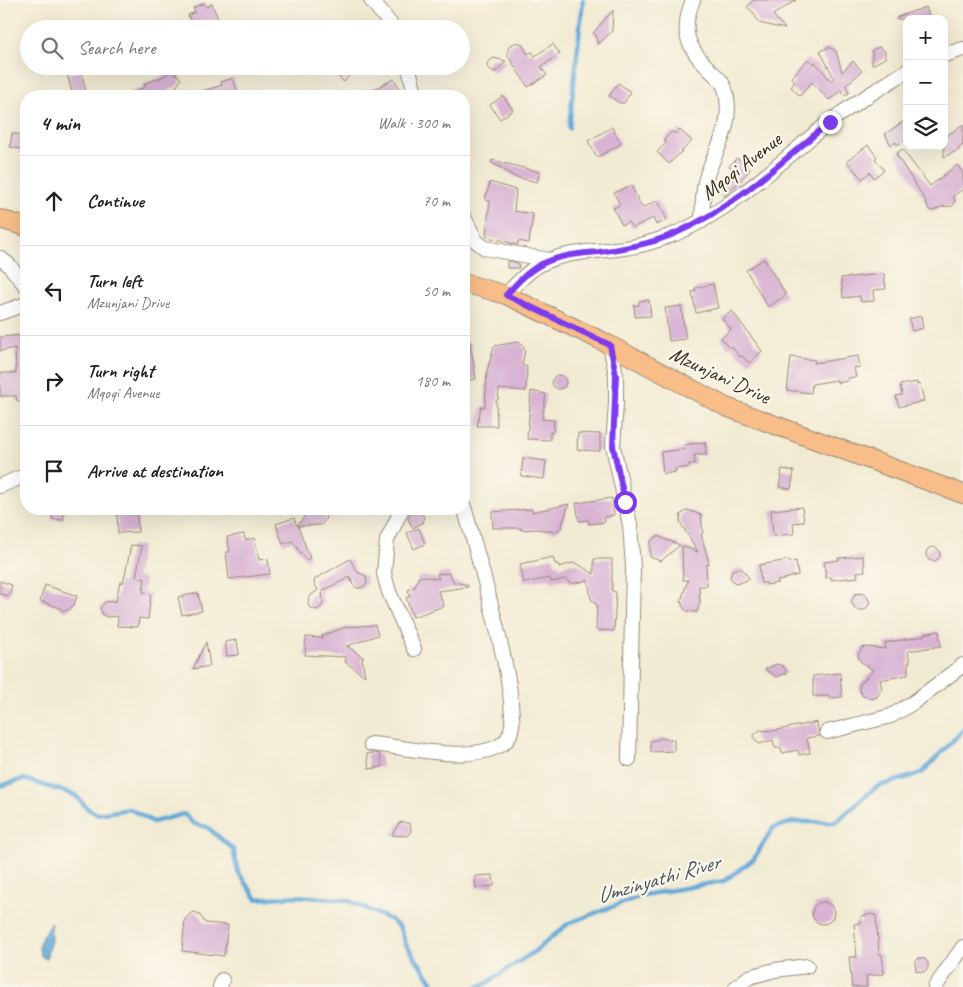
<!DOCTYPE html>
<html lang="en">
<head>
<meta charset="utf-8">
<style>
  body { margin:0; font-family:Caveat,sans-serif; background:#f6f6f6; color:#202124 }
  .controls { position:absolute; right:15px; top:15px; display:grid; overflow:hidden; border-radius:10px; box-shadow:0 5px 20px #0002 }
  .controls button { width:45px; height:45px; display:grid; place-items:center; padding:0; border:0; border-bottom:1px solid #e0e0e0; background:#fff; color:#202124; font:25px sans-serif }
  .stop { position:absolute; width:15px; height:15px; margin:-11px; border:4px solid #7c3aed; border-radius:50%; background:#fff }
  .stop.end { background:#7c3aed; border-color:#fff; box-shadow:0 1px 5px #0008 }
  .list { margin:0; padding:0; list-style:none }
  h2 { display:flex; justify-content:space-between; align-items:center; height:65px; margin:0; padding:0 20px; font-size:21px }
  h2 small { font-size:16px; font-weight:400; color:#757577 }
  .list li { display:grid; grid-template-columns:32px 1fr auto; gap:15px; align-items:center; box-sizing:border-box; height:90px; padding:0 20px; border-top:1px solid #e0e0e0 }
  .list b { display:block; font-size:19px; white-space:nowrap }
  .list p { margin:0; font-size:16px; white-space:nowrap; color:#757577 }
  .list em { font-size:16px; font-style:normal; color:#757577 }
  .icon { flex:none; width:28px; height:28px; fill:none; stroke:currentColor; stroke-width:2; stroke-linecap:round; stroke-linejoin:round }
  .map { position:relative; flex:none; width:963px; height:987px; overflow:hidden }
  .search { position:absolute; background:#fff; box-shadow:0 5px 20px #0002; left:20px; top:20px; width:450px; height:55px; display:flex; align-items:center; gap:12px; box-sizing:border-box; padding:0 18px; border-radius:28px; color:#757577; font-size:19px }
  .panel { position:absolute; background:#fff; box-shadow:0 5px 20px #0002; left:20px; top:90px; width:450px; height:425px; border-radius:20px }
  .map>svg:first-child { display:block }
  .water { fill:#62a8d8; stroke:#4e697b }
  .lines { fill:none; stroke-linecap:round; stroke-linejoin:round }
  .stream { stroke:#62a8d8; stroke-width:4.5 }
  .building { fill:#d9b3d4 }
  .minor-casing { stroke:#968a78; stroke-width:16 }
  .major-casing { stroke:#968a78; stroke-width:20 }
  .minor { stroke:#fff; stroke-width:14 }
  .major { stroke:#f8bd89; stroke-width:18 }
  .route { stroke:#7c3aed; stroke-width:6 }
  .labels { text-anchor:middle; dominant-baseline:central; stroke-width:4.5; stroke-linejoin:round; paint-order:stroke }
  .street-label { font-size:21px; fill:#3b2a1e; stroke:#fbf7ec }
  .water-label { font-size:22px; font-style:italic; fill:#49565f; stroke:#fbf7ec }
</style>
</head>
<body>
<div class="map">
<svg width="963" height="987" viewBox="0 0 963 987">
  <rect width="100%" height="100%" fill="#fbf7ec"/>
  <filter id="ink" filterUnits="userSpaceOnUse"><feTurbulence type="fractalNoise" baseFrequency=".02" numOctaves="2"/><feDisplacementMap in="SourceGraphic" scale="10" xChannelSelector="R" yChannelSelector="G"/><feConvolveMatrix kernelMatrix="1 2 1 2 8 2 1 2 1" color-interpolation-filters="sRGB"/></filter>
  <filter id="wash" filterUnits="userSpaceOnUse"><feTurbulence type="fractalNoise" baseFrequency=".0096" numOctaves="4" result="noise"/><feDisplacementMap in="SourceGraphic" scale="20" xChannelSelector="R" yChannelSelector="G"/><feGaussianBlur stdDeviation="1.12" result="paint"/><feColorMatrix in="noise" values="0 0 0 0 0 0 0 0 0 0 0 0 0 0 0 0 0 1.4 0 .05"/><feComposite in="paint" operator="in"/></filter>
  <g filter="url(#wash)">
    <rect width="100%" height="100%" fill="#f2ebd3"/>
    <path class="water" d="M51,923V940L46,959L41,956C35,944 44,933 51,923Z"/>
    <g class="lines">
      <g class="stream">
        <path d="M569,128L583,0"/>
        <path d="M0,786L24,779L75,795L88,809L97,814L130,809L153,822L184,814L194,824L207,827L233,849L238,872L257,899L297,896L347,900L391,920L400,928L406,945L436,987"/>
        <path d="M476,987L484,985L535,951L569,923L644,895L724,881L753,860L773,828L793,822H836L876,787L922,773L963,730"/>
      </g>
    </g>
    <g id="blocks">
      <g class="building">
        <path d="M753,0H796L773,15L785,29L759,23L753,12L747,7Z"/>
        <path d="M204,3L206,7L212,4L218,19L194,29L188,15L195,12L193,8Z"/>
        <path d="M926,7L930,19H897V17Z"/>
        <path d="M613,10L612,31L598,45L596,35L593,33Z"/>
        <path d="M518,42L522,44L528,54L532,52L535,56L553,44L560,54L541,67L547,75L528,87L508,56V49L510,45Z"/>
        <path d="M829,47L836,51L842,72L853,61L862,71L846,85L849,93L844,95L841,90L829,100L812,82L800,96L791,87L795,82L791,78L808,59L814,64L815,62L831,81L834,78L820,51Z"/>
        <path d="M879,47L885,51V58L872,65V50Z"/>
        <path d="M494,58L506,61L497,71L494,72L488,68L487,65L488,62Z"/>
        <path d="M325,66H357L344,82Z"/>
        <path d="M81,71L87,95L73,96L67,74Z"/>
        <path d="M169,72L177,74L181,79L177,86L167,92L168,96H124L145,87L144,84L164,76Z"/>
        <path d="M233,78L239,96H194V94L222,85L221,82Z"/>
        <path d="M394,79L404,96H360Z"/>
        <path d="M618,83L631,92L624,103H620L609,96Z"/>
        <path d="M503,96L513,110L500,119L490,105Z"/>
        <path d="M907,119V139L897,145L896,142L891,145L885,134Z"/>
        <path d="M963,124V145L958,148L959,150L944,157V138Z"/>
        <path d="M612,127L621,144L597,157L588,141Z"/>
        <path d="M679,129L692,141L669,164L657,152L666,143L664,140L672,131L675,134Z"/>
        <path d="M12,133L26,136V150L10,147Z"/>
        <path d="M868,145L877,157L875,159L884,170L874,178L870,172L862,179L847,161Z"/>
        <path d="M902,149L930,186L957,165L963,173V189L953,196L955,202L953,206L941,207L933,211L929,210L925,200L896,154Z"/>
        <path d="M737,158L750,170L725,196L716,189L732,168L729,166Z"/>
        <path d="M492,160L540,172L537,182L515,177L491,162Z"/>
        <path d="M490,182L516,190L514,211L533,214L529,243L518,241V245L487,237L486,234L490,201L485,200Z"/>
        <path d="M631,185L642,208L658,200L667,220L656,225L653,218L632,228L628,222L622,225L613,208L620,205L614,193Z"/>
        <path d="M764,259L786,295L768,307L746,270Z"/>
        <path d="M507,261L518,263L519,268H507Z"/>
        <path d="M884,274L886,289L873,290L874,301L861,302L860,296L843,298L841,278Z"/>
        <path d="M713,284L718,308L696,313L692,292L696,291L695,288Z"/>
        <path d="M649,300L651,316L635,317L634,305H639V301Z"/>
        <path d="M681,306L686,339L669,341L665,308Z"/>
        <path d="M732,311L762,351L749,363L742,356L740,357L731,346L729,348L721,338L731,329L722,319Z"/>
        <path d="M921,316L923,328L912,331L909,319Z"/>
        <path d="M26,335V401H17L16,396H0V373H16L15,348L0,351V337Z"/>
        <path d="M464,342H470L476,379L464,381Z"/>
        <path d="M517,342L521,343L525,350L522,366H527L526,391L499,389L498,400H496L497,426H477L481,407H485L487,371L494,346Z"/>
        <path d="M858,356L860,367L854,368L856,377L848,378V381L837,383V380L812,384L811,393L787,390L791,357L815,360L814,363Z"/>
        <circle cx="559" cy="382" r="7"/>
        <path d="M917,382V385L920,384L924,401L899,407L896,396L902,395L900,385Z"/>
        <path d="M531,391L546,394L542,419L554,420L553,433L550,432V440L527,439Z"/>
        <path d="M578,433L600,434V451L577,450Z"/>
        <path d="M705,442L706,455H694L695,464H689V467L675,469L676,472L663,474L661,452L685,449L684,445Z"/>
        <path d="M523,458L546,461L544,479L521,476Z"/>
        <path d="M782,469L794,471L791,489L779,487Z"/>
        <path d="M612,498L614,515L604,517L605,522L589,524L588,520L579,521L576,503Z"/>
        <path d="M569,504L561,528L555,532L537,529L521,530V528H493L492,512L532,509V512Z"/>
        <path d="M802,507L804,522L793,523L794,534L773,536L771,510Z"/>
        <path d="M53,509H65L63,520L52,519Z"/>
        <path d="M310,509H327L325,520L321,525L298,526L310,558L306,560L292,541L283,544L276,524L294,518L297,526Z"/>
        <path d="M688,510L701,515L703,533L701,534L709,564L706,565L707,586H699L700,603L697,612L687,611L684,609L681,601L688,580H683L682,546L698,552L680,522L681,514Z"/>
        <path d="M415,511L420,512L424,517L422,523L413,528L408,519L410,514Z"/>
        <path d="M137,513L138,532L118,533L117,514Z"/>
        <path d="M419,528L425,544L414,549L407,533Z"/>
        <path d="M244,534L245,540L255,538L259,560L268,559L270,574L229,579L226,552H230L227,537Z"/>
        <path d="M657,536L680,545L661,561L650,557V542Z"/>
        <path d="M131,545L142,546L136,577L145,579L143,592L151,594L148,619L139,618L138,627L117,626L118,616L107,617L103,615L100,608L105,602L116,601L120,582L123,583L125,575Z"/>
        <circle cx="933" cy="554" r="7"/>
        <path d="M863,556L865,571L857,572L858,577L831,580V577L826,578L824,562L839,560L838,558Z"/>
        <path d="M553,557L555,564H558L559,567L573,563L578,564L594,574V559H612V591L616,592L614,631L596,630L597,605L591,599L588,580L575,583H570L565,579L551,582L550,578L524,583L520,564Z"/>
        <path d="M350,559L357,572L366,576L367,584L361,588H357L353,585L350,577L322,591L323,602L322,606L317,610L310,608L308,605L309,597L318,590L314,583L315,579Z"/>
        <path d="M788,560L789,562L796,561L798,575L784,579V580L777,581L778,583L766,585V583H761L759,565Z"/>
        <path d="M741,568L750,579L736,584L730,578L732,570Z"/>
        <path d="M449,573L454,582L468,585V587L438,591L444,606L413,617L406,598L410,596L408,590L415,587L418,578L422,576L439,579L437,574Z"/>
        <path d="M0,581L12,585L9,596L0,594Z"/>
        <path d="M45,585L77,596L74,605L68,610L64,611L58,607L40,601Z"/>
        <path d="M198,593L202,611L182,615L178,597Z"/>
        <path d="M865,593L870,602L865,610H856L851,602L855,594Z"/>
        <path d="M375,625L378,635L347,646L364,658H362L365,676L345,662L346,657L305,655L306,637L323,638L322,636L346,627Z"/>
        <path d="M939,631L941,646L908,651L910,662L908,663V675L880,680L882,689L877,697L872,699L863,696L859,690L860,684L873,670L861,662L859,659L858,655L862,648L866,647L886,649L885,643L924,636V634Z"/>
        <path d="M237,640L239,655L227,656L225,642Z"/>
        <path d="M206,642L210,666L193,669Z"/>
        <path d="M777,664L783,666L787,673L776,677L765,669Z"/>
        <path d="M840,673L842,697L829,698L828,696H813V676Z"/>
        <path d="M817,722L819,736L807,738L810,753L799,755L798,750L782,753L781,748H775L773,740L759,744L754,738V735L760,730L772,731Z"/>
        <path d="M661,738L674,740V751L651,752L650,741L657,740Z"/>
        <path d="M374,753L380,754L382,767L369,769L367,754Z"/>
        <path d="M403,822L410,824L411,831L409,834L406,836L392,835L399,823Z"/>
        <path d="M493,875L494,886L476,888L475,876Z"/>
        <circle cx="823" cy="913" r="11"/>
        <path d="M195,912L199,914L205,923L228,925L224,956L182,951L185,919L191,913Z"/>
        <path d="M872,914V915H876L879,954H882L884,974L866,976L867,987H852L849,957H857L854,924L861,923V916Z"/>
        <path d="M919,958L925,959L928,963V968L924,972L916,971L915,962Z"/>
      </g>
    </g>
  </g>
  <g filter="url(#ink)">
    <use href="#blocks" fill-opacity="0" stroke="#968a78" stroke-width="1"/>
    <g class="lines">
      <defs>
        <g id="minor">
          <path d="M371,0L389,22L393,29"/>
          <path d="M693,0C680,31 687,48 711,71C717,77 724,82 726,92C733,125 719,143 708,172C702,188 703,204 702,221"/>
          <path d="M944,55L963,49"/>
          <path d="M408,66L416,96"/>
          <path d="M464,217L476,241L485,248L549,260"/>
          <path d="M0,258L8,264L26,286"/>
          <path d="M506,295C516,284 527,272 539,265C564,251 597,252 624,248C642,246 659,240 675,234C734,209 779,163 828,123C853,104 880,88 907,71"/>
          <path d="M0,313L26,304"/>
          <path d="M610,345L616,375V403L613,446L630,525L633,567L629,759"/>
          <path d="M0,486L26,475"/>
          <path d="M402,509L387,540L384,574L389,592L414,649"/>
          <path d="M827,732L891,716L914,702L963,665"/>
          <path d="M371,744C407,747 466,763 499,746C507,742 511,734 512,725C513,717 511,710 511,702C509,681 505,662 500,642C490,597 477,552 464,507"/>
          <path d="M220,987L222,980"/>
          <path d="M736,987L749,977L775,970L807,966"/>
          <path d="M935,987L963,947"/>
        </g>
        <g id="major">
          <path d="M0,219L26,227"/>
          <path d="M464,283L506,295L602,341L726,407L963,494"/>
        </g>
      </defs>
      <use href="#minor" class="minor-casing"/>
      <use href="#major" class="major-casing"/>
      <use href="#minor" class="minor"/>
      <use href="#major" class="major"/>
    </g>
  </g>
  <g class="lines" filter="url(#ink)">
    <path class="route" d="M625,502L613,446L616,375L610,345L506,295C516,284 527,272 540,265C558,255 579,254 599,252C626,248 651,244 676,233C735,207 781,162 830,122"/>
  </g>
  <g class="labels">
    <g class="street-label">
      <text transform="translate(741 166) rotate(-38)">Mqoqi Avenue</text>
      <text transform="translate(720 375) rotate(25)">Mzunjani Drive</text>
    </g>
    <g class="water-label">
      <text transform="translate(658 879) rotate(-16)">Umzinyathi River</text>
    </g>
  </g>
</svg>
<div class="controls">
<button>+</button>
<button>−</button>
<button><svg class="icon" aria-label="layers" viewBox="0 0 24 24"><path d="M12 4l9 5-9 5-9-5zM3 14l9 5 9-5"/></svg></button>
</div>
<div class="stop" style="left:625px;top:502px"></div>
<div class="stop end" style="left:830px;top:122px"></div>
<div class="search"><svg class="icon" aria-label="search" viewBox="0 0 24 24"><circle cx="10" cy="10" r="6"/><path d="M15 15l6 6"/></svg>Search here</div>
<section class="panel">
<h2>4 min<small>Walk · 300 m</small></h2>
<ul class="list">
<li><svg class="icon" aria-label="ahead" viewBox="0 0 24 24"><path d="M12 20V5M6 11l6-6 6 6"/></svg><div><b>Continue</b></div><em>70 m</em></li>
<li><svg class="icon" aria-label="left" viewBox="0 0 24 24"><path d="M17 20v-9H6M10 6l-5 5 5 5"/></svg><div><b>Turn left</b><p>Mzunjani Drive</p></div><em>50 m</em></li>
<li><svg class="icon" aria-label="right" viewBox="0 0 24 24"><path d="M7 20v-9h11M14 6l5 5-5 5"/></svg><div><b>Turn right</b><p>Mqoqi Avenue</p></div><em>180 m</em></li>
<li><svg class="icon" aria-label="arrive" viewBox="0 0 24 24"><path d="M6 21V4h12l-3 4 3 4H6"/></svg><div><b>Arrive at destination</b></div></li>
</ul>
</section>
</div>
</body>
</html>
